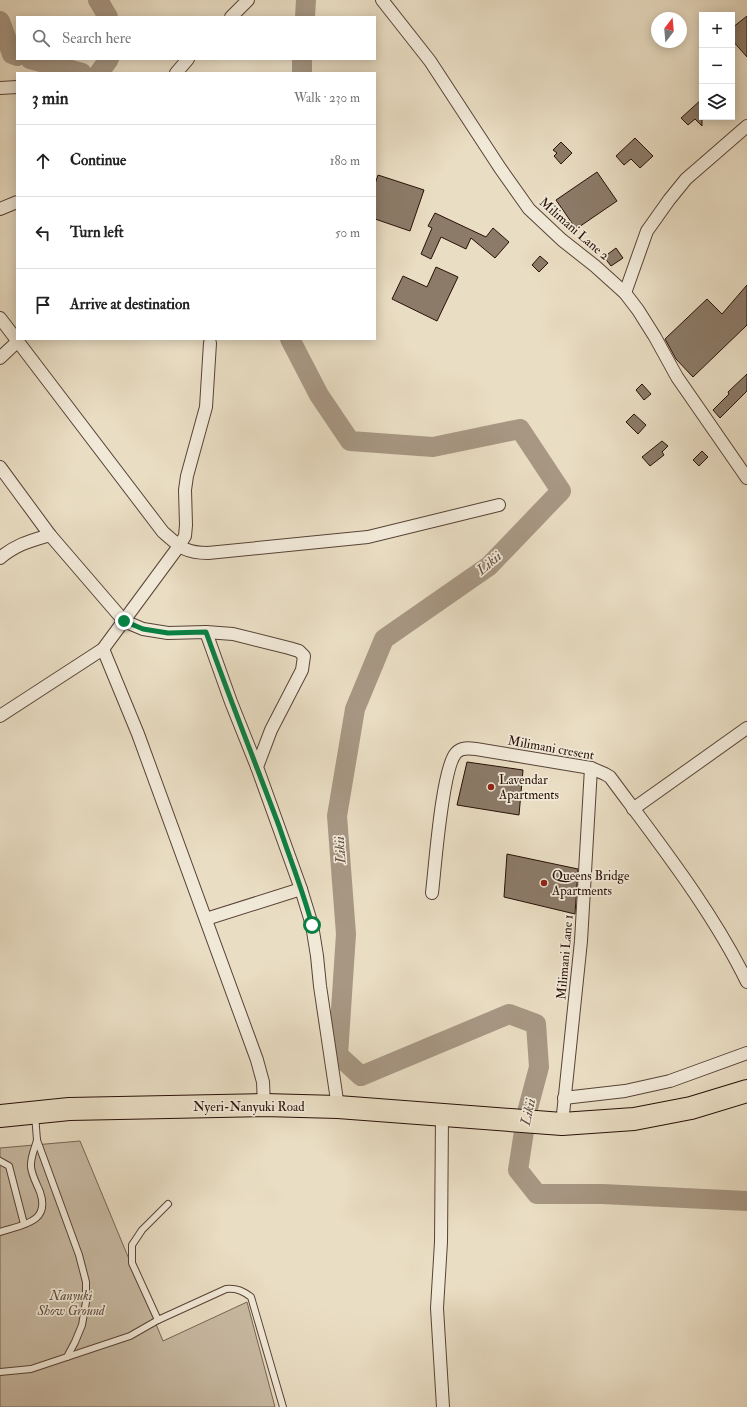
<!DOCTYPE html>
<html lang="en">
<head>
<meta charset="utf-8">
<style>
  body { margin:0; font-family:"IM FELL Double Pica",serif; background:#f6f6f6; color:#222 }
  .controls { position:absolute; right:12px; top:12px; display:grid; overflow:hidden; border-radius:0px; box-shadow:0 2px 10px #0003 }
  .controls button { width:36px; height:36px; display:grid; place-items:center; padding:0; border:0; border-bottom:1px solid #e0e0e0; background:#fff; color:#222; font:20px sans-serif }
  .compass { position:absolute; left:651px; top:12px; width:36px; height:36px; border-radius:50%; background:#fff; box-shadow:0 2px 10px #0003; rotate:16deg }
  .stop { position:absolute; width:12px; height:12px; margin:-9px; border:3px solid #0b8043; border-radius:50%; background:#fff }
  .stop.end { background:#0b8043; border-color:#fff; box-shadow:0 1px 4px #0008 }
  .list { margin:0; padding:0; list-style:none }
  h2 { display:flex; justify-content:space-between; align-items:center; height:52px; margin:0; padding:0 16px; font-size:17px }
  h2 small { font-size:13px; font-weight:400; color:#767676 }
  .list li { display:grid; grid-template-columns:26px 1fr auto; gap:12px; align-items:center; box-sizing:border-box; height:72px; padding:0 16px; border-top:1px solid #e0e0e0 }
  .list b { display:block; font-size:15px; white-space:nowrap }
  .list em { font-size:13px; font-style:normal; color:#767676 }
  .icon { flex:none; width:22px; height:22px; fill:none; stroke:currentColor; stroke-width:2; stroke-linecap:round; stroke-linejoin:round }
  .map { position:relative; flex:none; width:747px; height:1407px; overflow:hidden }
  .search { position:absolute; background:#fff; box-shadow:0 2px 10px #0003; left:16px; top:16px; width:360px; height:44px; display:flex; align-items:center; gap:10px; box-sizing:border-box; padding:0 14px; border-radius:0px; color:#767676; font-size:15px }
  .panel { position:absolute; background:#fff; box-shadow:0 2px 10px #0003; left:16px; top:72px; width:360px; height:268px; border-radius:0px }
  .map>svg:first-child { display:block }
  .green { fill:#c8baa3; stroke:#786555 }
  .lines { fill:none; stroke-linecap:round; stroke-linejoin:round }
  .river { stroke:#a79783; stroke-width:20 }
  .building { fill:#8c7b69; stroke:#281007 }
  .lane-casing { stroke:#584336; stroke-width:8 }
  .street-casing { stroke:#584336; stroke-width:14 }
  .highway-casing { stroke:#281007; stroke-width:24 }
  .lane { stroke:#f1e9d8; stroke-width:6 }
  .street { stroke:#f1e9d8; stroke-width:12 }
  .highway { stroke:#e9ddc3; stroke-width:22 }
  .route { stroke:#0b8043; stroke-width:5 }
  .poi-dot { fill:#8f2418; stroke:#f1e9d8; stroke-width:1.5 }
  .labels { text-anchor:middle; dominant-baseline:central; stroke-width:3.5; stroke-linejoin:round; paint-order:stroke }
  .street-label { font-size:13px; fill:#281007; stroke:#f1e9d8 }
  .poi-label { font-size:13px; fill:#281007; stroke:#f1e9d8; text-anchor:start }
  .park-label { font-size:13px; font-style:italic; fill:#604c3e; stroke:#f1e9d8 }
  .water-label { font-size:14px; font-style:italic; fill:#614d3f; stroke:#f1e9d8 }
</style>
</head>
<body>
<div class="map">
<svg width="747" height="1407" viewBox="0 0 747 1407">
  <rect width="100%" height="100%" fill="#e9ddc3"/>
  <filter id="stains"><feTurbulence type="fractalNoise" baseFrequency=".005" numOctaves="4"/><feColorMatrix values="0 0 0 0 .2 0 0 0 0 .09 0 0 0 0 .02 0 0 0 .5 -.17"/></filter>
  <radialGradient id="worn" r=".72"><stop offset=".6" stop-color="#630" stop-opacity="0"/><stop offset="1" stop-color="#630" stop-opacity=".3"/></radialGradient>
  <path class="green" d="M80,1141L163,1341L247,1302L275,1407H0V1148Z"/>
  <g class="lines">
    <g class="river">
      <path d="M98,0L108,17"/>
      <path d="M305,17L306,0"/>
      <path d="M0,21L12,54L17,56"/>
      <path d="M30,59L82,73"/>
      <path d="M99,73L109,59"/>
      <path d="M302,73V59"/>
      <path d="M290,339L319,395L350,441L433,447L520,429L561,491L489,566L384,639L355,709L337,816L346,934L338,1055L361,1076L509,1014L536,1024L539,1067L527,1112L518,1170L537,1194H602L747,1201"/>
    </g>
  </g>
  <g class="building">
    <path d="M747,16V57L732,40V28Z"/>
    <path d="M702,99V126L695,119L688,125L681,118Z"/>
    <path d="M635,138L653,156L640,168L631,159L624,165L616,156Z"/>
    <path d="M561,142L572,153L561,164L554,156L557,153L553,150Z"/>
    <path d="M597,172L617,201L576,229L556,200Z"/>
    <path d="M378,175L424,190L410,231L375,219V184Z"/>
    <path d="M435,213L486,237L493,228L509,242L495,258L471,238L466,249L441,237L431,259L421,254L432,228L428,226Z"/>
    <path d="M616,248L623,258L611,266L604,257Z"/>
    <path d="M540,256L548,263L539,272L532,265Z"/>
    <path d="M436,267L458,277L437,321L392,299L403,276L427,287Z"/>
    <path d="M747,285V325L693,377L676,359L665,339L707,299L722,314Z"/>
    <path d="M747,374V391L720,418L713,410L729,394L728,392Z"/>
    <path d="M642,384L651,394L644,400L636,390Z"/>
    <path d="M634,414L646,425L638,434L626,422Z"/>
    <path d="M662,441L668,446L662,452L664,455L650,466L642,457Z"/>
    <path d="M702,451L708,457L699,466L693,460Z"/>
    <path d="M467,762L523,770L519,815L457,805Z"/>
    <path d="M507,854L578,869L575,914L504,897Z"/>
  </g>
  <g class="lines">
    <defs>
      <g id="lane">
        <path d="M0,1161L9,1166L24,1224"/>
        <path d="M0,1232C21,1225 51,1223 40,1192C37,1184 32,1176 31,1167C30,1158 35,1148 37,1140"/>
        <path d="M158,1320L132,1263V1245L142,1230L168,1204"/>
        <path d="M67,1357L130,1336L158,1320L226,1289C237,1288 243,1291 251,1297L283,1407"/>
        <path d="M0,1372L31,1369L67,1357L75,1342L82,1325L86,1302V1282L79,1255L37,1140L35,1115"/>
      </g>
      <g id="street">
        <path d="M382,0L430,61L500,168L529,209L562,240L595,266L625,293L638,310L655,337L677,377L747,478"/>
        <path d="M231,17L248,0"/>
        <path d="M176,73L188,59"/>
        <path d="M0,88L17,87"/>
        <path d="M0,209L17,202"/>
        <path d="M625,293L647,231L669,200L686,179L747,126"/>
        <path d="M0,318L163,532C180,547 185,553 208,553L368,537L499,505"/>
        <path d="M0,358L18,341"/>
        <path d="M0,467L50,535L124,621L143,629L168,633L206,632L233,634L289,648L299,651L304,656L302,670L271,730L257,767L301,889L312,925L317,956L320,986L338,1107"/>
        <path d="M0,558C17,544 30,541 50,535"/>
        <path d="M206,632L231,702L257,767"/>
        <path d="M103,649L138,734L257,1060L263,1082L264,1105"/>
        <path d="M0,716L103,649L179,546L185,536L186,525L185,490L187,476L206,407L210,343"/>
        <path d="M633,809L747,728"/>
        <path d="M432,893C435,868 442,768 456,753C461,747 469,748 476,749L591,768L605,774L610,777C658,842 712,910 747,982"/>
        <path d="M206,919L301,889"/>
        <path d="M564,1098L625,1091L670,1081L747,1053"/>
        <path d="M442,1115L441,1242L437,1308L443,1407"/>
        <path d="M562,1124L581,941L591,768"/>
      </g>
      <path id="highway" d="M0,1116L69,1109L264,1105L338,1107L562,1124L634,1119L691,1108L747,1091"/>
    </defs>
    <use href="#lane" class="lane-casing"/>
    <use href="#street" class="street-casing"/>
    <use href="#highway" class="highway-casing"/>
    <use href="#lane" class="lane"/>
    <use href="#street" class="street"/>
    <use href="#highway" class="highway"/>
  </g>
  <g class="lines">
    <path class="route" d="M124,621L143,629L168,633L206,632C229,697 255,762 279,826C290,859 303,891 312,925"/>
  </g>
  <g class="poi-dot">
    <circle cx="491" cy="787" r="4"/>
    <circle cx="544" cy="883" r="4"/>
  </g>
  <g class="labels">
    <g class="street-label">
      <text transform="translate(574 229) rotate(41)">Milimani Lane 2</text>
      <text transform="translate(551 748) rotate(10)">Milimani cresent</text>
      <text transform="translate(565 957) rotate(-85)">Milimani Lane 1</text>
      <text x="249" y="1107">Nyeri-Nanyuki Road</text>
    </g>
    <g class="poi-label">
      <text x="499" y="780">Lavendar<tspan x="499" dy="15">Apartments</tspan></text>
      <text x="552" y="876">Queens Bridge<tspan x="552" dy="15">Apartments</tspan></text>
    </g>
    <g class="park-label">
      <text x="71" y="1296">Nanyuki<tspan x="71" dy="15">Show Ground</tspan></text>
    </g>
    <g class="water-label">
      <text transform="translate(489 563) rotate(-41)">Likii</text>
      <text transform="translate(340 850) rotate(-94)">Likii</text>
      <text transform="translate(528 1112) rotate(-78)">Likii</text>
    </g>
  </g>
  <rect width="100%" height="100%" filter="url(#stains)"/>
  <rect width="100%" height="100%" fill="url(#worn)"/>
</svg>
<div class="controls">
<button>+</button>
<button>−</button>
<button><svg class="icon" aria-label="layers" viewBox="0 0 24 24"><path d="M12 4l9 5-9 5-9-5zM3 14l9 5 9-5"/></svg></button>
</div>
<svg class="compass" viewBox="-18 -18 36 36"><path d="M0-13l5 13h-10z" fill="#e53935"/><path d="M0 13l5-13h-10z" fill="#767676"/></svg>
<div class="stop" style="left:312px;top:925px"></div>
<div class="stop end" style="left:124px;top:621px"></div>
<div class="search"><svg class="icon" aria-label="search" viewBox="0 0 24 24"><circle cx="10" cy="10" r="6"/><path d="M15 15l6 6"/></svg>Search here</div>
<section class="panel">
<h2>3 min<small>Walk · 230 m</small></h2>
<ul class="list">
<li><svg class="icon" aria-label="ahead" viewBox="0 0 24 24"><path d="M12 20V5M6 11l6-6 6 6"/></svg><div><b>Continue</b></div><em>180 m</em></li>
<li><svg class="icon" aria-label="left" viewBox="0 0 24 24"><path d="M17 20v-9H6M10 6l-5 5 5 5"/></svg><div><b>Turn left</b></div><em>50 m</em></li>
<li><svg class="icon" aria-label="arrive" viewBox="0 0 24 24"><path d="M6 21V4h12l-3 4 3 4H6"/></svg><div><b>Arrive at destination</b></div></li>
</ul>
</section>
</div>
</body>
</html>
